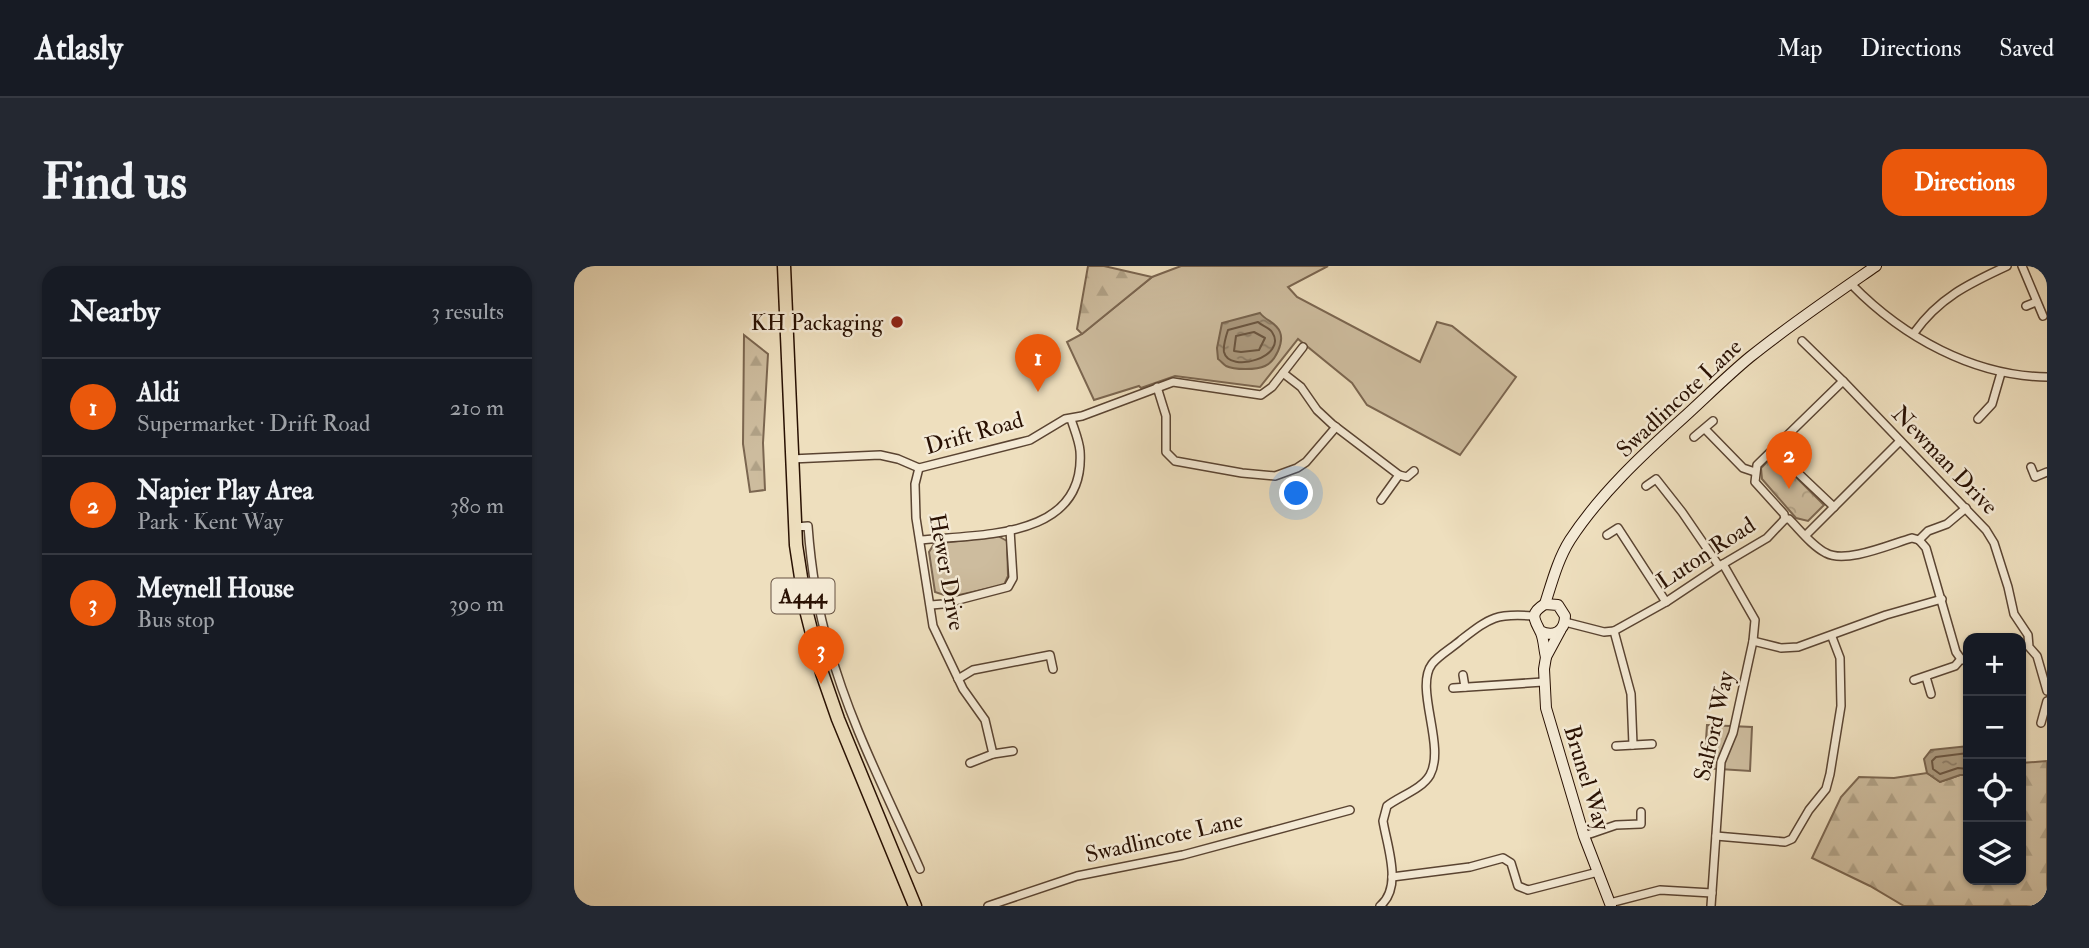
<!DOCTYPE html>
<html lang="en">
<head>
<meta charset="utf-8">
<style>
  body { margin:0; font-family:"IM FELL Double Pica",serif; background:#242831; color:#f1f3f6 }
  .controls { position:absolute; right:21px; bottom:21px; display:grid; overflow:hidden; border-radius:14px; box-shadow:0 2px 5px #0004 }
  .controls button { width:63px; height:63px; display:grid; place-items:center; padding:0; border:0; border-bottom:2px solid #363941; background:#171b24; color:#f1f3f6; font:35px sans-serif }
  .you { position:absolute; left:723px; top:228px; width:24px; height:24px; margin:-18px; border:5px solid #fff; border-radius:50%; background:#1a73e8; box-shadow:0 0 0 10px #1a73e833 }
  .badge { display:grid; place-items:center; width:46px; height:46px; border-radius:50%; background:#ea580c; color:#fff; font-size:23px; font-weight:700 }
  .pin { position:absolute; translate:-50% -58px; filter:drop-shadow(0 2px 4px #0008) }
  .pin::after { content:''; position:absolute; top:37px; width:24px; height:21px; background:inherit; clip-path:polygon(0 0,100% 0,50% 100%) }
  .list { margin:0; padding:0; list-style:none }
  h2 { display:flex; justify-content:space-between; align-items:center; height:91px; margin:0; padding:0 28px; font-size:30px }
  h2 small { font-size:23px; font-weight:400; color:#9ea1a6 }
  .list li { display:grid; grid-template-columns:46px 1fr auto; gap:21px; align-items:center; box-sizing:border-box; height:98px; padding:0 28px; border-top:2px solid #363941 }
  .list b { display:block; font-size:26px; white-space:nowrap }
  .list p { margin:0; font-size:23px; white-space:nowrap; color:#9ea1a6 }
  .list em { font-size:23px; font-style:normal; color:#9ea1a6 }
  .icon { flex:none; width:38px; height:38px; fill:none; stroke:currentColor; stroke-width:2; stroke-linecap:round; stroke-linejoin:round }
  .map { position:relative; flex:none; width:1473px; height:640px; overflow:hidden; border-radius:21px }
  header { display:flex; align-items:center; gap:42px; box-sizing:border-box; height:98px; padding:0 35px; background:#171b24; border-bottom:2px solid #363941 }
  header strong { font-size:33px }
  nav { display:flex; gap:38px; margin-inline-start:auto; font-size:24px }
  .intro { display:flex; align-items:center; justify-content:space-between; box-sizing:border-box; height:168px; padding:0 42px }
  h1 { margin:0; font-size:49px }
  .button { padding:18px 32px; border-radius:21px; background:#ea580c; color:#fff; font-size:24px; font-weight:700 }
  main { display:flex; gap:42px; padding:0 42px }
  aside { flex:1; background:#171b24; border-radius:21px; box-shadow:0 2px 5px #0004 }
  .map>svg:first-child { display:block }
  .green { fill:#cdbc9e; stroke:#7b6650; stroke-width:2 }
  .forest { fill:url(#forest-firs); stroke:#7b6650; stroke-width:2 }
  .park { fill:url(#park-crowns); stroke:#7b6650; stroke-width:2 }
  .water { fill:url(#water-ripples); stroke:#77634d; stroke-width:2 }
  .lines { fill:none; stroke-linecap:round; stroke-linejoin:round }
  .shore { stroke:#6a5540; stroke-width:2 }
  .street-casing { stroke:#5a4432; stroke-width:10 }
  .secondary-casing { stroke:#291103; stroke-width:12 }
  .highway-casing { stroke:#291103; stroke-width:15 }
  .street { stroke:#f4ead5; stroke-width:7 }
  .secondary { stroke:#f4ead5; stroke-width:10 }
  .highway { stroke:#eedfbe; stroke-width:12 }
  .poi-dot { fill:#8f2418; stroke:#f4ead5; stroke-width:2.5 }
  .labels { text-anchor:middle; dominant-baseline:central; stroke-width:5; stroke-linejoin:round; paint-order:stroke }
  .shield { fill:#f4ead5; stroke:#665242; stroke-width:2 }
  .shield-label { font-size:21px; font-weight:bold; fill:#291103 }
  .poi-label { font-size:23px; fill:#291103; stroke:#f4ead5; text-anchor:end }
  .street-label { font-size:23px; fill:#291103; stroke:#f4ead5 }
</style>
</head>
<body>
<header>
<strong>Atlasly</strong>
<nav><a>Map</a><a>Directions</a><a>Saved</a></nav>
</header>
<div class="intro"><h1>Find us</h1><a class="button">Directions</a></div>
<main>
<aside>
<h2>Nearby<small>3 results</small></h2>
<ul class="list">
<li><span class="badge">1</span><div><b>Aldi</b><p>Supermarket · Drift Road</p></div><em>210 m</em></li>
<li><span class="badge">2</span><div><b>Napier Play Area</b><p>Park · Kent Way</p></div><em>380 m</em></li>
<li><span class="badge">3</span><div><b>Meynell House</b><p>Bus stop</p></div><em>390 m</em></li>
</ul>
</aside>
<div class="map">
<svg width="1473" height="640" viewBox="0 0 1473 640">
  <defs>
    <pattern id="forest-firs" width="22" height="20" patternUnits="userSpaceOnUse" patternTransform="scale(1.75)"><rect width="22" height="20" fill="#cdbc9e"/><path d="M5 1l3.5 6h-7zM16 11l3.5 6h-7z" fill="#b0a186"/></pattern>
    <pattern id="park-crowns" width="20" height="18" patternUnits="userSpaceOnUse" patternTransform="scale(1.75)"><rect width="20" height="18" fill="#cdbc9e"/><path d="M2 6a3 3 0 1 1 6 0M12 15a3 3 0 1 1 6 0" fill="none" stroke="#b0a186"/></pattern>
    <pattern id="water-ripples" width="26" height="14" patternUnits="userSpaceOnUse" patternTransform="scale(1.75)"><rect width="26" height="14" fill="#ab997e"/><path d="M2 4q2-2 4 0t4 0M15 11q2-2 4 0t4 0" fill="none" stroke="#8b7b65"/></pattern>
  </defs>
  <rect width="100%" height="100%" fill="#eedfbe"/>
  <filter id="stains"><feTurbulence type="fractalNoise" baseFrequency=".00286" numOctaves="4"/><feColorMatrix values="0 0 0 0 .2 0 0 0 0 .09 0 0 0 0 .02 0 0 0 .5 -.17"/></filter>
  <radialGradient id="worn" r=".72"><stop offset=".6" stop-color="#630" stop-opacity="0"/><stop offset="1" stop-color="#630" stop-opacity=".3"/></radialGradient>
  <g class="green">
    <path d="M607,0H754L714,21L723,31L846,96L863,56L878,60L942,111L886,189L793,139L778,117L724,73L686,121L601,110L567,122L565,120L520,134L493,76L508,68L578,11Z"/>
    <path d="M424,270L433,275L434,310L430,319L376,331L361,326L355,286L360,278Z"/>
    <path d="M1133,459L1178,461L1176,505L1130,502Z"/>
  </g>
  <g class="forest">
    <path d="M514,0H530L578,11L508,68L503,63Z"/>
    <path d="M170,69L194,88L189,177L191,224L176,226L169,178Z"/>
    <path d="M1473,495V640H1330L1296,620L1238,592L1267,531L1285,511L1320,512L1353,507L1366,516L1386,509H1394V614H1447V497Z"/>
  </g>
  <path class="park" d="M1200,189L1250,239L1234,255L1222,252L1188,213L1187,202Z"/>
  <g class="water">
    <path d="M686,47C692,55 702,56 706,66C710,76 702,95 691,100C683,104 660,104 652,100C649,98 647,95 644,93L643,82L648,57Z"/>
    <path d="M1394,480V509H1386L1366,516L1353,507L1350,493L1357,484Z"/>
  </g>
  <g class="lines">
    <g class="shore">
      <path d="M684,56C688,60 695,61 698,66C715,91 655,108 650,86C649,79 652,70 654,64Z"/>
      <path d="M680,66L691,72L685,84L667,86L660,85L662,70Z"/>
      <path d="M1394,487L1362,491L1358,495L1359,503L1366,508L1384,502L1394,503"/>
    </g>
    <defs>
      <g id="street">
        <path d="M1448,0L1469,50"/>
        <path d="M1278,19C1329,71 1399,110 1473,111"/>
        <path d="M1452,40L1462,36"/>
        <path d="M1340,67C1365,32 1394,18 1433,0"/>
        <path d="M1228,75L1269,115"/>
        <path d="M709,107L727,121L743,144L758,158L825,209L807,234"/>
        <path d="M583,121L592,150V186L601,195L668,207L701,210L723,202L732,196L762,161"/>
        <path d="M1404,153L1418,138L1427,107"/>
        <path d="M1131,163L1169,202L1181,206"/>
        <path d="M1120,171L1139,155"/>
        <path d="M1200,184L1260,241"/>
        <path d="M217,193L306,189L324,193L345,202L456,174L491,153L508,150L599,116L687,129L698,121L729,81"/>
        <path d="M1457,201L1461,211L1473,206"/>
        <path d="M345,202L341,218L342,252L359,360L389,423L411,454L419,488"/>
        <path d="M825,209L833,211L840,205"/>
        <path d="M1072,220L1082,213L1108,246L1145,300"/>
        <path d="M1211,253L1210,248L1181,216L1183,199L1269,115L1412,264L1420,277L1434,321L1440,348L1454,369L1455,381L1463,390L1473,425"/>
        <path d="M221,261L234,260C237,301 243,341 255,381C276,458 314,530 346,603"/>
        <path d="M1033,269L1044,262L1092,336"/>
        <path d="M1232,269L1326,175"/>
        <path d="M347,274C409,268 512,273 506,185C505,174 500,163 497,153"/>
        <path d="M1345,274L1352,282L1382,386L1387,393L1394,396"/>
        <path d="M1345,274L1354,265L1373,258L1392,242"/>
        <path d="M357,339L369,338L434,321L439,312L436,264"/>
        <path d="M991,356L1030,366L1040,365L1092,336L1149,298L1193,272L1211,253H1215C1226,264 1238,280 1252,287C1272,298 1317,278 1338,272L1345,274"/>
        <path d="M1040,365L1057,428L1059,479"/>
        <path d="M1179,375L1207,382L1224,381L1312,349L1368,333"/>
        <path d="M889,409L891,421"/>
        <path d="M1352,411L1357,428"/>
        <path d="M384,413L399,404L476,389L479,403"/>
        <path d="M1340,414L1381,400L1387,393"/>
        <path d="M879,422L969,416"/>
        <path d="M1467,457L1473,435"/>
        <path d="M1042,480L1078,478"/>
        <path d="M396,497L419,488L439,485"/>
        <path d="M1010,570L1042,559L1067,558V546"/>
        <path d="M1142,570L1211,576L1218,573L1235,544L1252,523L1256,508L1267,440L1266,392L1258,371"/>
        <path d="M818,611L896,601L929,592L937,597L944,620L954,624L1024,606"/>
        <path d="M1036,637L1086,624L1138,627"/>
        <path d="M414,640L503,610L609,589L776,544"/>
        <path d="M806,640C829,621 813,580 809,555L813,540C826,530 848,523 856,509C872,480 840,422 858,398C865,389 878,382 887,374C917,351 922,347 960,350"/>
        <path d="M1137,640L1147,496L1159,467L1179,375L1181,354L1149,298"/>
      </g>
      <g id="secondary">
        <path d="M971,338C978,316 984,293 996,274C1026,228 1069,188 1109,152C1131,132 1153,110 1176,91C1217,58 1260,29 1302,0"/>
        <path d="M966,365C980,372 991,365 991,350L984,339L971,338C954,348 961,354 967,367C970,374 970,384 972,391"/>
        <path d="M986,365L972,391L970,403L972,442L1010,570L1037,640"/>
      </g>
      <path id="highway" d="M210,0L222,279L232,344L248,407L264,453L341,640"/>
    </defs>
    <use href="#street" class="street-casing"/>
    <use href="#secondary" class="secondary-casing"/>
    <use href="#highway" class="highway-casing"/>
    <use href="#street" class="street"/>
    <use href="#secondary" class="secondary"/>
    <use href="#highway" class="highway"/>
  </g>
  <circle class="poi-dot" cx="323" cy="56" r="7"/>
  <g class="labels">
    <rect class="shield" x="197.5" y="312.5" width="63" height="35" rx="5"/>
    <g class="shield-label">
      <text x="229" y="330">A444</text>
    </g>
    <g class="poi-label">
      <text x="309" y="56">KH Packaging</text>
    </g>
    <g class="street-label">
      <text transform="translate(1105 132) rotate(-43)">Swadlincote Lane</text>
      <text transform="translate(400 167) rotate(-16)">Drift Road</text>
      <text transform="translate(1371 194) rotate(46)">Newman Drive</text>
      <text transform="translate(1132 287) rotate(-33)">Luton Road</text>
      <text transform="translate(373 306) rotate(80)">Hewer Drive</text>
      <text transform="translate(1140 460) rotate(-77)">Salford Way</text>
      <text transform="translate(1013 512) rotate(73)">Brunel Way</text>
      <text transform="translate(590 571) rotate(-13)">Swadlincote Lane</text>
    </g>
  </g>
  <rect width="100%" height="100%" filter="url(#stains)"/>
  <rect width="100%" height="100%" fill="url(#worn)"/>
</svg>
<div class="controls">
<button>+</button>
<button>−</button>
<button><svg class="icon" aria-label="locate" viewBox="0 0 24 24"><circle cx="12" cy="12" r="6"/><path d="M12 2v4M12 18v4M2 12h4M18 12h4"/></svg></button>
<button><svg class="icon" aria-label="layers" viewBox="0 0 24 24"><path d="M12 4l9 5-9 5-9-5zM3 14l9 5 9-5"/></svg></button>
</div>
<div class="you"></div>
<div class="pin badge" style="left:464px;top:126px">1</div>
<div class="pin badge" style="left:1215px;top:223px">2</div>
<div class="pin badge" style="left:247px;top:418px">3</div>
</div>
</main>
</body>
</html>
